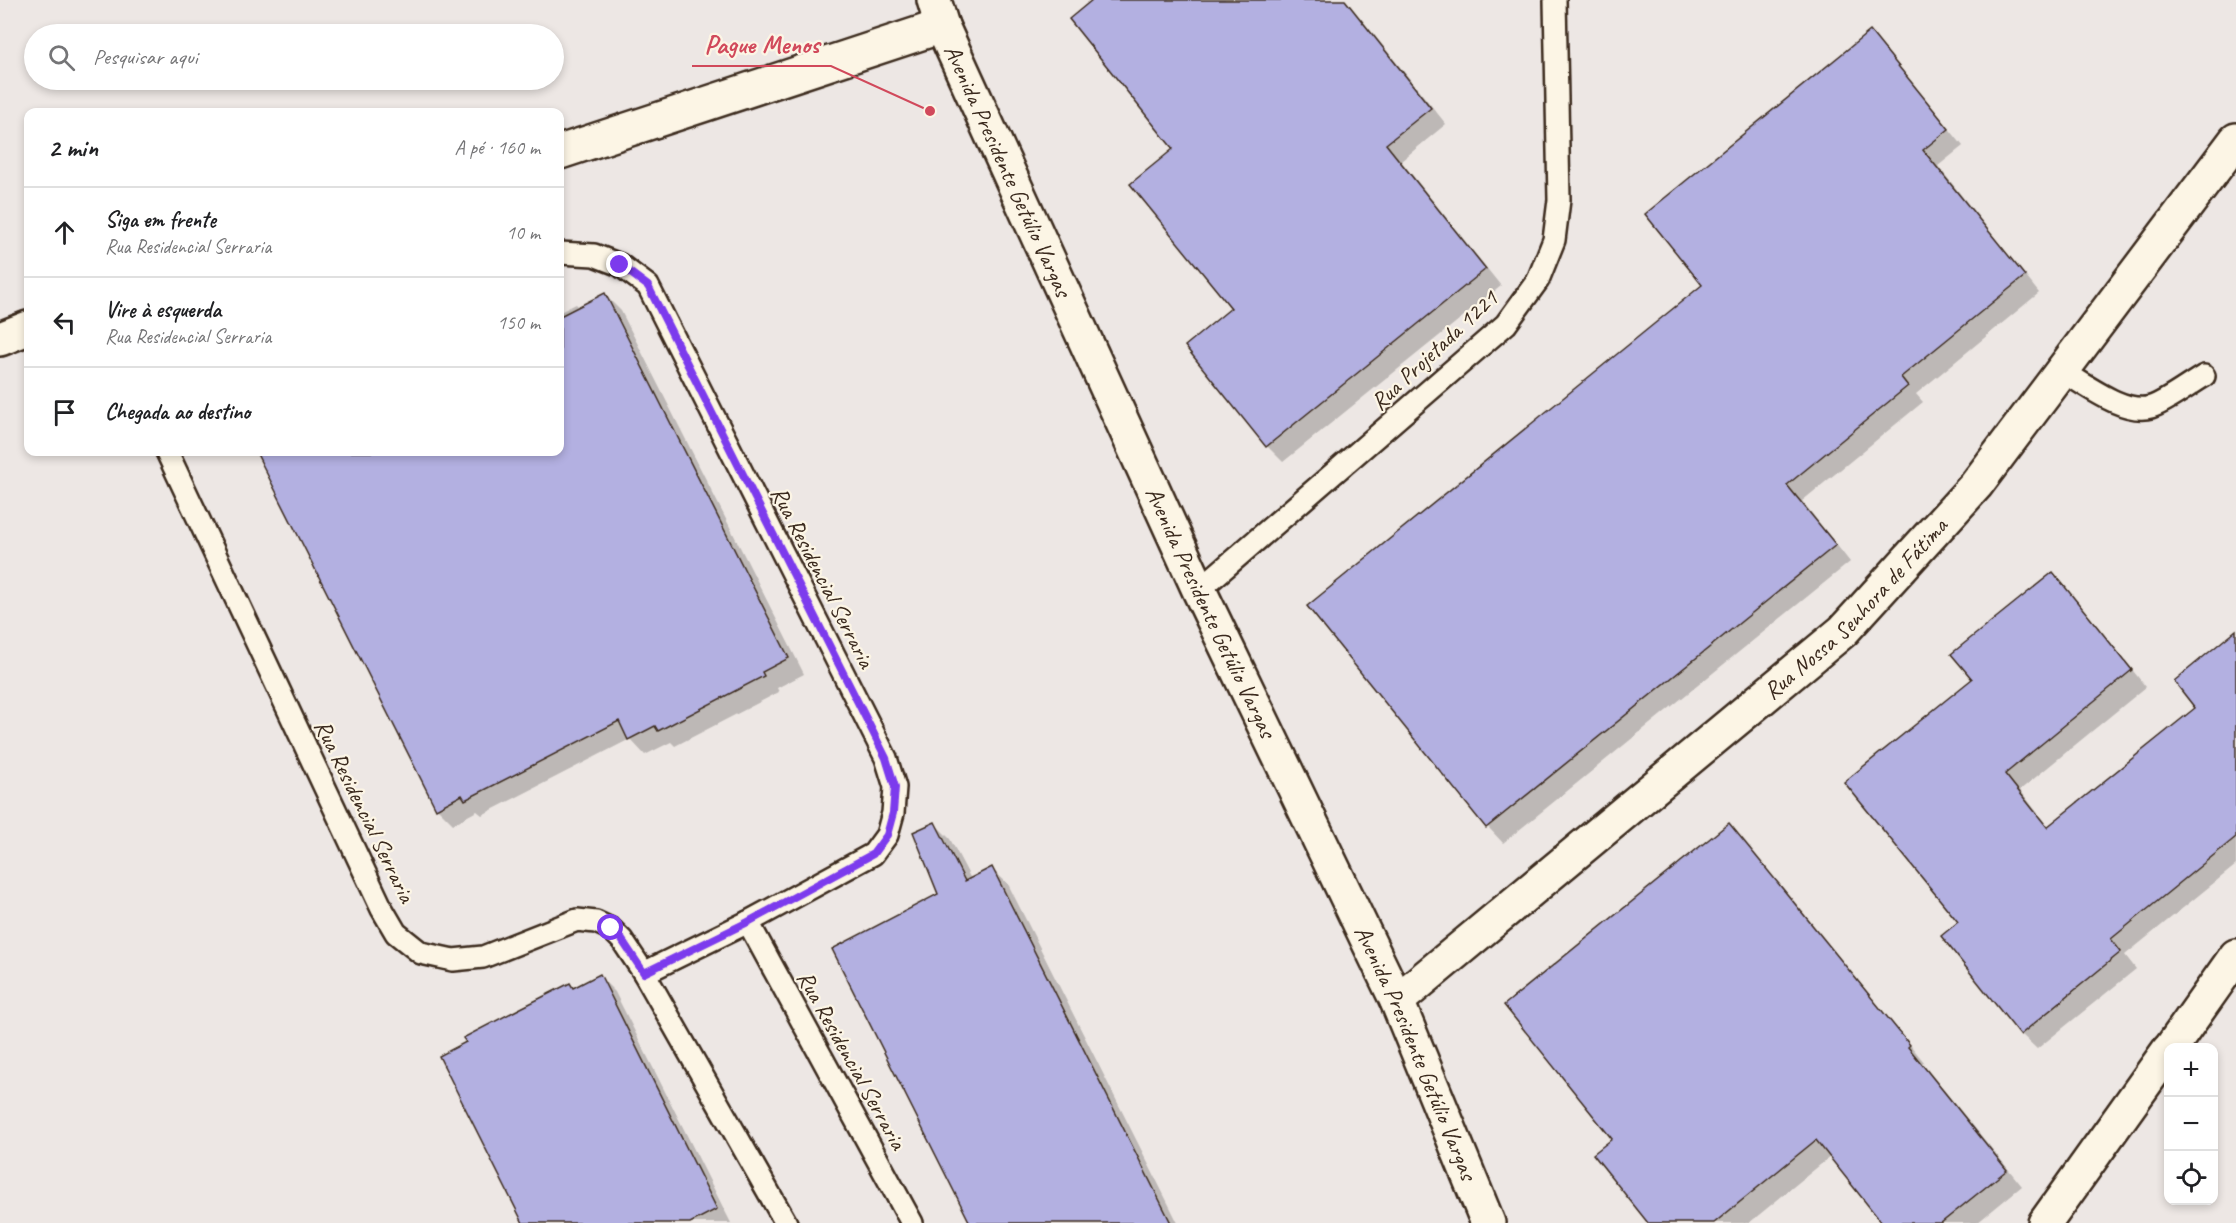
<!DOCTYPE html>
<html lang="pt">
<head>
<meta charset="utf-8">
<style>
  body { margin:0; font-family:Caveat,sans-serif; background:#f6f6f6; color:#202124 }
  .controls { position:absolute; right:18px; bottom:18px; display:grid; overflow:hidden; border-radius:12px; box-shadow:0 3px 9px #0003 }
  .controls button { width:54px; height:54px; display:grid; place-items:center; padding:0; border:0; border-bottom:2px solid #e0e0e0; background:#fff; color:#202124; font:30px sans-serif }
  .stop { position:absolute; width:18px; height:18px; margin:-14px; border:4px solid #7c3aed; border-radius:50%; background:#fff }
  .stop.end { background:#7c3aed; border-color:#fff; box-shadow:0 2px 6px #0008 }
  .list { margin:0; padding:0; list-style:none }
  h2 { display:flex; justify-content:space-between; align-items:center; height:78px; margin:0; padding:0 24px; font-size:26px }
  h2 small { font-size:20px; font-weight:400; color:#757577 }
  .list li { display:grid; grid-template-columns:39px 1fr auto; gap:18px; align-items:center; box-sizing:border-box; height:90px; padding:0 24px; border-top:2px solid #e0e0e0 }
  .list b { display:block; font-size:22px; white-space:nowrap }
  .list p { margin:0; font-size:20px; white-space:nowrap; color:#757577 }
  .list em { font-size:20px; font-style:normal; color:#757577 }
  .icon { flex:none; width:33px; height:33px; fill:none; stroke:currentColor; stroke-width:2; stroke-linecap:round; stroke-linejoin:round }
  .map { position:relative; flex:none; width:2236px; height:1223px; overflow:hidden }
  .search { position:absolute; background:#fff; box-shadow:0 3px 9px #0003; left:24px; top:24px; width:540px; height:66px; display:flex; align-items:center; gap:15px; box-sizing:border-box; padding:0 21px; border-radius:33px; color:#757577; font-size:22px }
  .panel { position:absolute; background:#fff; box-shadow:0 3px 9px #0003; left:24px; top:108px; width:540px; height:348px; border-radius:12px }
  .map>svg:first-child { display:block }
  .shadow { fill:#0003 }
  .building { fill:#b3b0e1; stroke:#3b2a1e; stroke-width:1.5 }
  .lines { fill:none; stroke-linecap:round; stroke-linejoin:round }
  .lane-casing { stroke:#3b2a1e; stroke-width:26 }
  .street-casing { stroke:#3b2a1e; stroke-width:38 }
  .secondary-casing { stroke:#3b2a1e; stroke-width:38 }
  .lane { stroke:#fcf5e5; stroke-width:21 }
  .street { stroke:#fcf5e5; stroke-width:33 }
  .secondary { stroke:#fcf5e5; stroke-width:33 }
  .route { stroke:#7c3aed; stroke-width:8 }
  .labels { text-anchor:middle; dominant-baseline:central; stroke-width:4.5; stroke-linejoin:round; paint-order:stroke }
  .street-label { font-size:24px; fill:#3b2a1e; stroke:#fcf5e5 }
  .leader { fill:none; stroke:#d1495b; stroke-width:2 }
  .callout-dot { fill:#d1495b; stroke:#fcf5e5; stroke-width:2 }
  .callout-label { font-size:26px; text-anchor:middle; font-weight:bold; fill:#d1495b; stroke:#fcf5e5; stroke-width:4.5; stroke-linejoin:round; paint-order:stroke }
</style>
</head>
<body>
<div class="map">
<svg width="2236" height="1223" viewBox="0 0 2236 1223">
  <rect width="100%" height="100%" fill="#ede7e4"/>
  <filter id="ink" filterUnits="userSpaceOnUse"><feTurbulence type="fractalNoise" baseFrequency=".0167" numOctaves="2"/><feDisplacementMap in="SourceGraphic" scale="12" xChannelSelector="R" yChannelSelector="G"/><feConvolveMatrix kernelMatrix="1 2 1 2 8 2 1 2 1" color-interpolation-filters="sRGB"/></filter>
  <g filter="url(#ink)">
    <g class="shadow">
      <path d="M1095,0H1346L1446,124L1401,161L1501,286L1283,462L1267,446L1187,346L1233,309L1175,149Z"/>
      <path d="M1870,33L1885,49L1963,146L1938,166L2039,293L1916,394L1923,402L1802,501L1850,562L1503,843L1488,827L1310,606L1704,285Z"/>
      <path d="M605,295L621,311L804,674L777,688L779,692L675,746L671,742L645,755L630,739L482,815L477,811L453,824L437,808L257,452H560V312L576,304L580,308Z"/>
      <path d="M2053,574L2068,590L2146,687L2020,790L2049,828L2198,708L2236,632V865L2125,955L2136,969L2037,1049L2021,1034L1960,923L1974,679Z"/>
      <path d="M934,823L950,839L971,879L992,869L1008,884L1178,1223H971Z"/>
      <path d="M1729,825L1745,841L1924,1062L1922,1063L2022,1186L1977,1223H1884L1831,1156L1749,1223H1650L1614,1139Z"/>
      <path d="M599,976L615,992L731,1223H525L574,989Z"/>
    </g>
    <g class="building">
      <path d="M1092,0H1345L1431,108L1386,144L1486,269L1266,447L1185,346L1231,308L1130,184L1173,149L1069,19Z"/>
      <path d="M1870,31L1949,129L1923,150L2025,276L1901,377L1908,386L1787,485L1836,545L1486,828L1307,606L1702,285L1645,214Z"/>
      <path d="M605,293L789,658L762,672L764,676L658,731L655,726L628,740L619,721L465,800L462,795L436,809L256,452H560V316Z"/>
      <path d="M2053,572L2132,670L2005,774L2047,827L2195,708L2174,681L2236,630V837L2111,939L2121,952L2020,1035L1941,936L1958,922L1844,782L1972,679L1951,654Z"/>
      <path d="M935,822L965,881L992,867L1171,1223H970L832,949L938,894L913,832Z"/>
      <path d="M1729,823L1910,1045L1908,1047L2007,1170L1941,1223H1882L1816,1140L1714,1223H1648L1593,1154L1612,1139L1504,1005Z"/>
      <path d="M600,974L717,1209L690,1223H523L439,1056L466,1042L463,1038L517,1010L570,983L573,988Z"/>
    </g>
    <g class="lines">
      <defs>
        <g id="lane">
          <path d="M560,253L594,255L620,265L648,286L886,758L895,787L893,813L887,835L873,854L748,922L644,973"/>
          <path d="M2062,371C2085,384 2124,415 2151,407C2165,403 2190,384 2204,376"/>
          <path d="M167,452L382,909L396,933L421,953L453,960L483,957L577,920L596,922L611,929L622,940L644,973L786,1223"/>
          <path d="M1199,590L1506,324L1538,280L1554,240L1559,200L1555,0"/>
          <path d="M748,922L912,1223"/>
        </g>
        <g id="street">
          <path id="s1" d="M1397,1001L1843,631L1976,485L2236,140"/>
          <path d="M2171,1048L2236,956"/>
          <path d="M2045,1223L2168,1051"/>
        </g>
        <g id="secondary">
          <path id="s2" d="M934,0L942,26L1199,590L1397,1001L1488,1223"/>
          <path d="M560,152L942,26"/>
          <path d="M0,339L28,328"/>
        </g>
      </defs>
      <use href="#lane" class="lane-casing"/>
      <use href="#street" class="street-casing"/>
      <use href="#secondary" class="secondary-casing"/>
      <use href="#lane" class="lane"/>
      <use href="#street" class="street"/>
      <use href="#secondary" class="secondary"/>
    </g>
  </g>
  <g class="lines" filter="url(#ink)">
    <path class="route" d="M611,928L622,940L644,973L748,922L873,854L887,835L893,813L895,787L886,758L648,286L620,265"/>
  </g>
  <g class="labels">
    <g class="street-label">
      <text stroke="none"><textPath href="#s2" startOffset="186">Avenida Presidente Getúlio Vargas</textPath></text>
      <text transform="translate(1434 350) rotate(-43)">Rua Projetada 1221</text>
      <text transform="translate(823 577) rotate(63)">Rua Residencial Serraria</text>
      <text stroke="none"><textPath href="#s1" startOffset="604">Rua Nossa Senhora de Fátima</textPath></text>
      <text stroke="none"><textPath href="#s2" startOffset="672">Avenida Presidente Getúlio Vargas</textPath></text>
      <text transform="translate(365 811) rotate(64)">Rua Residencial Serraria</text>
      <text stroke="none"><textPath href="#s2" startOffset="1158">Avenida Presidente Getúlio Vargas</textPath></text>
      <text transform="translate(852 1060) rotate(61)">Rua Residencial Serraria</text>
    </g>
  </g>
  <path class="leader" d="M930 111L831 66H692"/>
  <circle class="callout-dot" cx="930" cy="111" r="6"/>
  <g class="callout-label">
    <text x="762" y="53">Pague Menos</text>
  </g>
</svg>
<div class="controls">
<button>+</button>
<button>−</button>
<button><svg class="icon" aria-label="locate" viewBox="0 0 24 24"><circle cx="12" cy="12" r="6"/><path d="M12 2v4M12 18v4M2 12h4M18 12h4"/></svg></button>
</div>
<div class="stop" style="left:611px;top:928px"></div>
<div class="stop end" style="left:620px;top:265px"></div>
<div class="search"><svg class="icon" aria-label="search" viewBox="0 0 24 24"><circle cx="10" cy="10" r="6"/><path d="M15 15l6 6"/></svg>Pesquisar aqui</div>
<section class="panel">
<h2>2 min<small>A pé · 160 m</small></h2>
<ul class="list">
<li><svg class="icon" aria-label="ahead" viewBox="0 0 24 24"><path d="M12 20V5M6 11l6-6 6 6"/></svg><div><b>Siga em frente</b><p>Rua Residencial Serraria</p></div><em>10 m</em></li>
<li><svg class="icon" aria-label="left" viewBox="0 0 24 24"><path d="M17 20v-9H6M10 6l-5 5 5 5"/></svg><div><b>Vire à esquerda</b><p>Rua Residencial Serraria</p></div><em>150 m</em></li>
<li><svg class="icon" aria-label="arrive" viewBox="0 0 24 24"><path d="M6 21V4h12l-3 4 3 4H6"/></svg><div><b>Chegada ao destino</b></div></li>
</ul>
</section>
</div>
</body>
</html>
